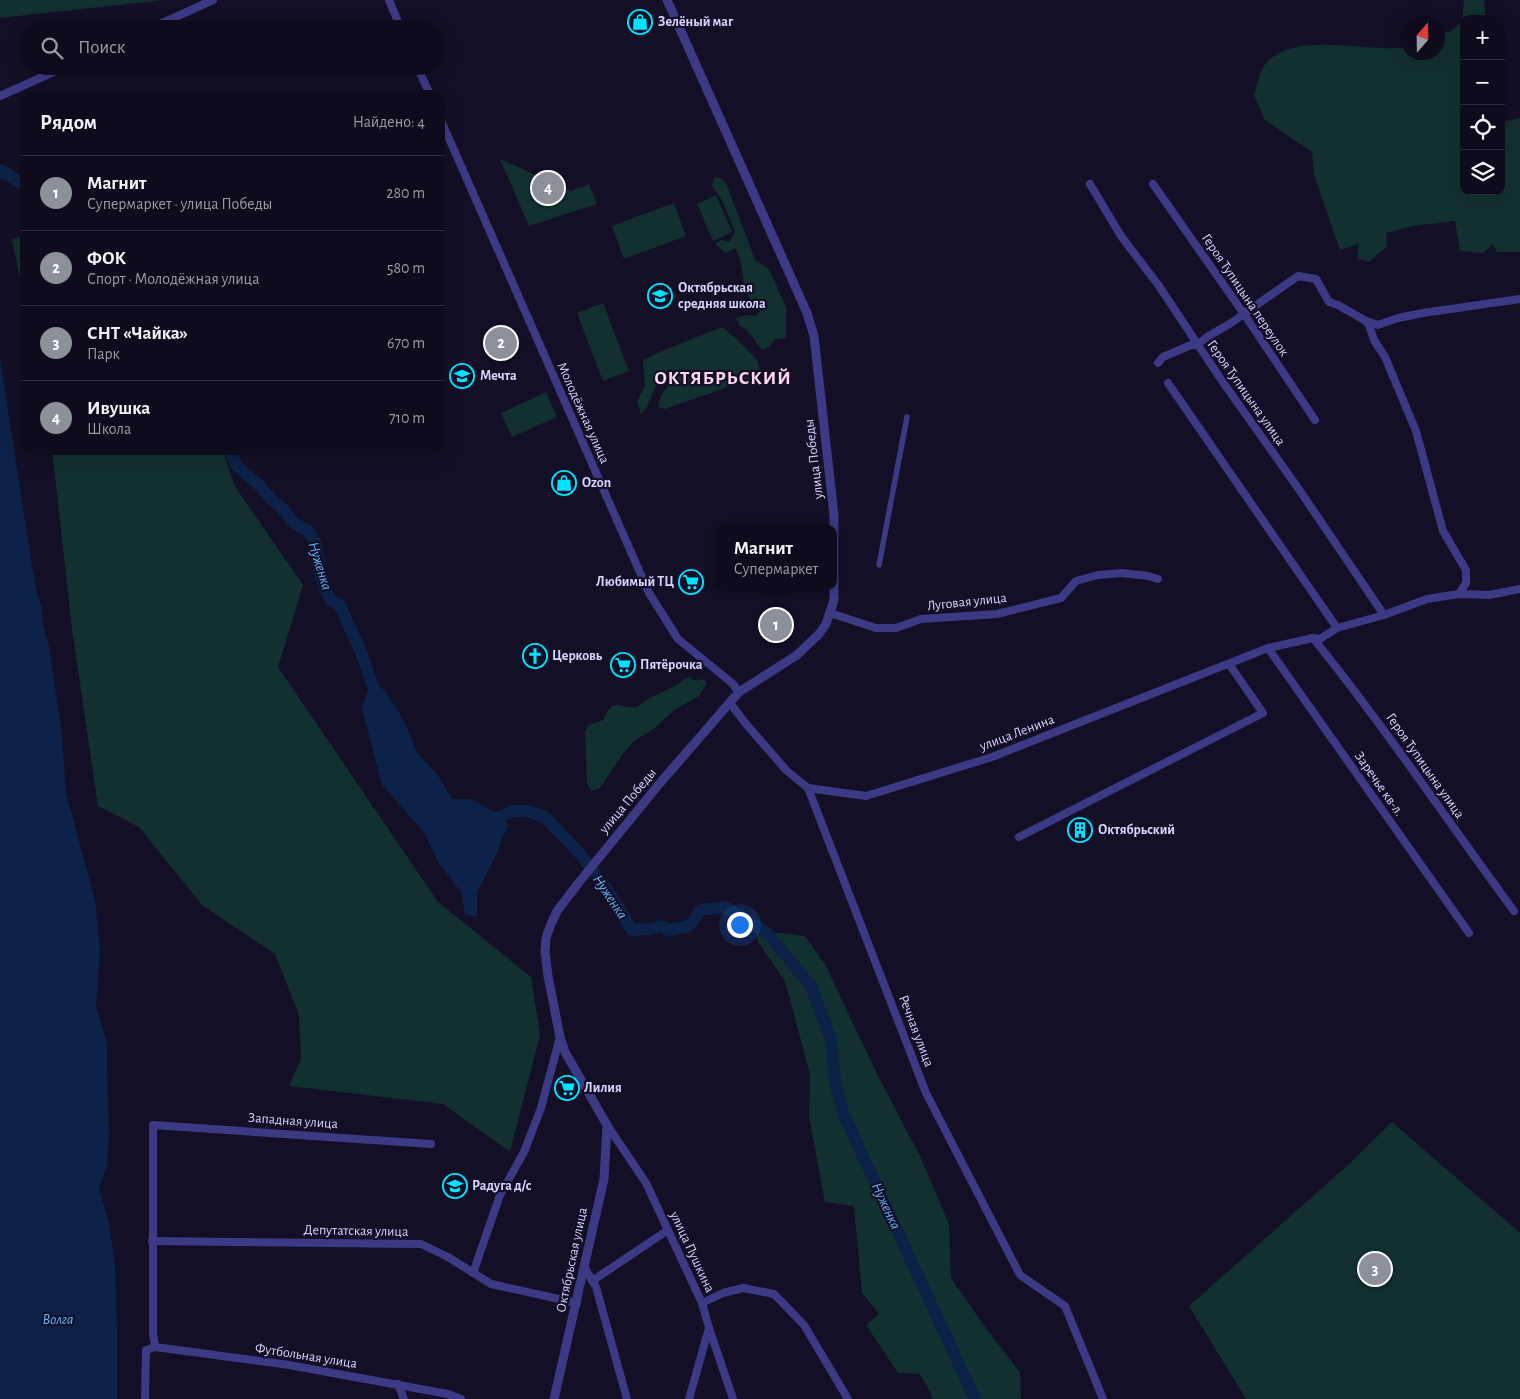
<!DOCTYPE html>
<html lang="ru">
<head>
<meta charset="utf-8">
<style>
  body { margin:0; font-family:"Alegreya Sans",sans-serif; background:#171425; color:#f1f3f6 }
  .controls { position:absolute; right:15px; top:15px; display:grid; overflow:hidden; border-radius:10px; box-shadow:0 5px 20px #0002 }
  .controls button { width:45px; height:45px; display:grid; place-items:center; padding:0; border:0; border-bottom:1px solid #2e2b3b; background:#0e0b1c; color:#f1f3f6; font:25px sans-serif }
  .compass { position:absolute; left:1400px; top:15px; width:45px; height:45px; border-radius:50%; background:#0e0b1c; box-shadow:0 5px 20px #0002; rotate:20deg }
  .you { position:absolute; left:739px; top:924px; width:18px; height:18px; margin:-12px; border:4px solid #fff; border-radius:50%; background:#1a73e8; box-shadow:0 0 0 8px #1a73e833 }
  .badge { display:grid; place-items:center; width:32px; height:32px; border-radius:50%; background:#8c9099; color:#fff; font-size:16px; font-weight:700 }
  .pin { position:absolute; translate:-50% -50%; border:2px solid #fff; box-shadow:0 1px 5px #0006 }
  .popup { position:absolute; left:715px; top:525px; width:122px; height:65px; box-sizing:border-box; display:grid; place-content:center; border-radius:10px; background:#0e0b1c; filter:drop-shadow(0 1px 4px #0005); font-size:16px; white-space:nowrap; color:#9b9ba3 }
  .popup b { font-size:19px; color:#f1f3f6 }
  .popup::after { content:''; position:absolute; left:50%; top:100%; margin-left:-10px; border:10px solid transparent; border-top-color:#0e0b1c }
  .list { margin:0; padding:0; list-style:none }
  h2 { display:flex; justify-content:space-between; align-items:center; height:65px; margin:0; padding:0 20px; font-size:21px }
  h2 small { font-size:16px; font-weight:400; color:#9b9ba3 }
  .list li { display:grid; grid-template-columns:32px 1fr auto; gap:15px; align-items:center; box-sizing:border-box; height:75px; padding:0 20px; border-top:1px solid #2e2b3b }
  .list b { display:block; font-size:19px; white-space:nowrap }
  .list p { margin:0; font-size:16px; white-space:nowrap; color:#9b9ba3 }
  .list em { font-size:16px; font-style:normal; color:#9b9ba3 }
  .icon { flex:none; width:28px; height:28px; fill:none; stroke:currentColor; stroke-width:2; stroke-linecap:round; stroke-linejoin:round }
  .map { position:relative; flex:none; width:1520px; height:1399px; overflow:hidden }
  .search { position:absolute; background:#0e0b1c; box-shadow:0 5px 20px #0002; left:20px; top:20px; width:425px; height:55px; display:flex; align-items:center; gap:12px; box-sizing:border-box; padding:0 18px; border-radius:28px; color:#9b9ba3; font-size:19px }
  .panel { position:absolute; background:#0e0b1c; box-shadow:0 5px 20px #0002; left:20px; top:90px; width:425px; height:365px; border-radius:15px }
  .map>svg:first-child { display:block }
  .green { fill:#12302f }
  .water { fill:#0c2248 }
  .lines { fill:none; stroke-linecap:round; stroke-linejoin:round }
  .river { stroke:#0c2248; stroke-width:12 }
  .pedestrian { stroke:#3d3a85; stroke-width:5.5 }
  .minor { stroke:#3d3a85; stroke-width:8 }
  .tertiary { stroke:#3d3a85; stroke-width:9 }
  .labels { text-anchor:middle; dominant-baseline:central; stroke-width:4.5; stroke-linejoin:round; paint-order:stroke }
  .poi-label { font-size:14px; font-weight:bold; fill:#d9d4ff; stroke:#130f26; text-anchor:start }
  .street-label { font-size:14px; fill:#d9d4ff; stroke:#130f26 }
  .water-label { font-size:15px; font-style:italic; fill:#62b6ff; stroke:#130f26 }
  .district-label { font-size:19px; font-weight:bold; letter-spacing:1px; fill:#ffd6f0; stroke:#130f26 }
</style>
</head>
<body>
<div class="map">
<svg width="1520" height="1399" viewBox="0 0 1520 1399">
  <rect width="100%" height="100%" fill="#130f26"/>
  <g class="green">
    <path d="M0,0H164L0,18Z"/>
    <path d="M1464,0H1484L1486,19H1464V191H1501V122L1520,118V252H1497L1493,244L1483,253L1460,251L1455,221L1413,226L1386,233L1387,246L1369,262L1358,259V244L1340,250L1314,175L1312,152L1265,120L1254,95C1257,87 1259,73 1264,66C1291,28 1368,54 1407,47L1408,52H1438V34L1450,32L1462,21Z"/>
    <path d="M500,159L571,191L589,184L597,204L529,226Z"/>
    <path d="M714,177L720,178L726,183L755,260L769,269L786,307V338L774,340L769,347L762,350C754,341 751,331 740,326L736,318L746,315L756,316L760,311C736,291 748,269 735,248L726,253L715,244L721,240L729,242L735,232L723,202L712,186Z"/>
    <path d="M716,195L732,232L713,241L697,204Z"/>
    <path d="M674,203L686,236L624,259L612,226Z"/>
    <path d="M25,235V305L12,239Z"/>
    <path d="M603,303L629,371L603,381L577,313Z"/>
    <path d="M722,327L736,338L757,360L762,375L665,409L658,407L661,396L672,380L670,377C654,382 655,391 648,404C647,408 644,411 641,414L637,401L645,386L643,360L662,351Z"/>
    <path d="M546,392L557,417L512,437L501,413Z"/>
    <path d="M52,450H223L234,485L303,585L278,667L438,902L531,977L540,1035L510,1152L443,1104L289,1086L301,1059L299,1015L275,954L202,905L139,827L98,806L72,629Z"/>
    <path d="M689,677L696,681L702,679L706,681V685L699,696L674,710L656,727L633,742L622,755L600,788L592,791L587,784L585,731L589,725L603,720C615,694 619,710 637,707L648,699L679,684L684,679Z"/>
    <path d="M756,930L805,936L825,964L876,1072L921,1158L949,1224L951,1278L985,1327L1020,1372L1021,1399H932V1395L920,1374L898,1373L866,1325L879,1314L862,1293L854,1206L825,1202L809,1117L810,1074L785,981L758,942Z"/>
    <path d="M1392,1122L1520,1233V1399H1246L1189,1306L1348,1165Z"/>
  </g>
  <g class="water">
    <path d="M0,358L32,566L37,593L42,608L43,625L49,646L62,734L66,793L95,900L100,950L96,1006L107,1043V1070L109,1132L107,1166L99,1189L109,1223L115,1265L117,1326V1399H0Z"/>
    <path d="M370,683L382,688L396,707L407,728L417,753L437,774L452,799H471L502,816L509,826L502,837L497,853L477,892V917L465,914L461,892L438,862L424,832L382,785L362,709Z"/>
  </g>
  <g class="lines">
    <g class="river">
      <path d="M0,170L25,185"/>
      <path d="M229,450L237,466L258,484L271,499L281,507L294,523L308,531L316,544L320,573L324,587L331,600L340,606L361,652L377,698"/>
      <path d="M487,823L513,811H527L545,817L582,856L606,888L632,930L648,929L661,926L668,930L689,926L701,910L725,907L767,933L811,986L831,1039L835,1082L844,1115L975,1399"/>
    </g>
    <path class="pedestrian" d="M879,565L907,417"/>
    <g class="minor">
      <path d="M389,0L401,29"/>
      <path d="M149,29L213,0"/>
      <path d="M417,66L430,95"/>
      <path d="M0,96L67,66"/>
      <path d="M440,118L649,593L678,639L732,683L739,692"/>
      <path d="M1090,184L1121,236L1159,286L1220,378L1298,488L1384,615"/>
      <path d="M1153,184L1244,314L1315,420"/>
      <path d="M1366,321L1378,325L1398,318L1423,313L1520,299"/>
      <path d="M1158,363L1163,357L1191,345H1197L1207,337L1231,323L1298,276L1316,279L1329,302L1338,305L1366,321L1369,325L1374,340L1385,357L1416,431L1443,531L1466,570V583L1459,594"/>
      <path d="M1168,383L1337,628"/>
      <path d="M830,613L876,628H896L921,619L997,614L1061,598L1076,581L1098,575L1122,573L1148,576L1158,579"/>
      <path d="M1313,638C1384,726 1447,820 1514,911"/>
      <path d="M1268,648L1469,933"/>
      <path d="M730,703L746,724L787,771L808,788L866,796L992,757L1268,648L1313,638L1320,639L1337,628L1384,615L1427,599L1459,594L1489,595L1520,589"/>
      <path d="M808,788L926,1093L1020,1275L1065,1306L1103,1399"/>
      <path d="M1019,837L1263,713L1229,664"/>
      <path d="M607,1125L646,1183L702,1303L709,1328L733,1399"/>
      <path d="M152,1241L421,1244L448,1257L491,1284L577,1303"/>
      <path d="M585,1268L596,1287L627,1399"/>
      <path d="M473,1273L500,1195L524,1152L541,1108L560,1037"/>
      <path d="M592,1281L668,1230"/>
      <path d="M702,1303L723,1293L743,1288L774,1294L804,1325L848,1399"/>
      <path d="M155,1347L153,1333V1125L431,1144"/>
      <path d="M398,1384L404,1399"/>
      <path d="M145,1399L146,1350L155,1347L289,1365L448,1394L461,1399"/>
      <path d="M689,1399L709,1328"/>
    </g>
    <path class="tertiary" d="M554,1399L604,1179L607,1125L565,1052L560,1037L548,976L545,952L546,938L551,924L557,911L580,881L660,783L739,692L797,655L819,634L826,624L834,600V515L814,336L807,313L667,0"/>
  </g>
  <defs>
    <symbol id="shop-ring" viewBox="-11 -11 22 22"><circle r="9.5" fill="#130f26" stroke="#00e5ff" stroke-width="1.5"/><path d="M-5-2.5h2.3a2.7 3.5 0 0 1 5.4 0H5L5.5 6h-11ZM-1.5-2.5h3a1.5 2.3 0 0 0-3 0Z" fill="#00e5ff"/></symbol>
    <symbol id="school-ring" viewBox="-11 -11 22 22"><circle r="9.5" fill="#130f26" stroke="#00e5ff" stroke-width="1.5"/><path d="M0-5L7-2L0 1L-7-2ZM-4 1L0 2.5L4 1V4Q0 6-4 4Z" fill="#00e5ff"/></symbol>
    <symbol id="supermarket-ring" viewBox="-11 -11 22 22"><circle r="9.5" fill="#130f26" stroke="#00e5ff" stroke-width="1.5"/><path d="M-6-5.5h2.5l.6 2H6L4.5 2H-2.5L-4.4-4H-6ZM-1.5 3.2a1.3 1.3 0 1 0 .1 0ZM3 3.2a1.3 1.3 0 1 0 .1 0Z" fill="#00e5ff"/></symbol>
    <symbol id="church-ring" viewBox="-11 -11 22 22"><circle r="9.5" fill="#130f26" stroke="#00e5ff" stroke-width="1.5"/><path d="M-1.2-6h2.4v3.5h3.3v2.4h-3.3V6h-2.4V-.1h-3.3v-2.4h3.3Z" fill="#00e5ff"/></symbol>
    <symbol id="building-ring" viewBox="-11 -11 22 22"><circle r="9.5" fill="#130f26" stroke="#00e5ff" stroke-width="1.5"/><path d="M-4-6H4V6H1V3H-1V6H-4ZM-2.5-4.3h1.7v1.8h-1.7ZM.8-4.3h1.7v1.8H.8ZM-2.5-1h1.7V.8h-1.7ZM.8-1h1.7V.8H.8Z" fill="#00e5ff"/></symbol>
  </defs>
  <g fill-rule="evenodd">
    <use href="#shop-ring" x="626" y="8" width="28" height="28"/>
    <use href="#school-ring" x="646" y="282" width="28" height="28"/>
    <use href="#school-ring" x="448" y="362" width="28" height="28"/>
    <use href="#shop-ring" x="550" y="469" width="28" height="28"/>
    <use href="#supermarket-ring" x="677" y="568" width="28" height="28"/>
    <use href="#church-ring" x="521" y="642" width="28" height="28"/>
    <use href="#supermarket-ring" x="609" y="651" width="28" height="28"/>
    <use href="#building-ring" x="1066" y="816" width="28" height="28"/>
    <use href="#supermarket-ring" x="553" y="1074" width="28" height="28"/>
    <use href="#school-ring" x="441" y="1172" width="28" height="28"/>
  </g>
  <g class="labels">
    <g class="poi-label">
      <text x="658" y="22">Зелёный маг</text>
      <text x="678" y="288">Октябрьская<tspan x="678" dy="16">средняя школа</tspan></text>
      <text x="480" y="376">Мечта</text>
      <text x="582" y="483">Ozon</text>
      <text x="674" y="582" text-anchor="end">Любимый ТЦ</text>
      <text x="552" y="656">Церковь</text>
      <text x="640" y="665">Пятёрочка</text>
      <text x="1098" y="830">Октябрьский</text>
      <text x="584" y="1088">Лилия</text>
      <text x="472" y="1186">Радуга д/с</text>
    </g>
    <g class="street-label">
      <text transform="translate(1245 295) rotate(56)">Героя Тупицына переулок</text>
      <text transform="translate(1246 393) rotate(55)">Героя Тупицына улица</text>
      <text transform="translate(583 413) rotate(66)">Молодёжная улица</text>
      <text transform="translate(814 459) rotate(-97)">улица Победы</text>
      <text transform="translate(967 602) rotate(-6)">Луговая улица</text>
      <text transform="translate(1017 733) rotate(-21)">улица Ленина</text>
      <text transform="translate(1425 766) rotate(55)">Героя Тупицына улица</text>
      <text transform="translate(1379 784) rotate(55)">Заречье кв-л.</text>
      <text transform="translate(628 801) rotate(-50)">улица Победы</text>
      <text transform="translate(916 1031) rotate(69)">Речная улица</text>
      <text transform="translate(293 1121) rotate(4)">Западная улица</text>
      <text transform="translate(356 1231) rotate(1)">Депутатская улица</text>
      <text transform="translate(692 1252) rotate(65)">улица Пушкина</text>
      <text transform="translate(572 1260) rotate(-78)">Октябрьская улица</text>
      <text transform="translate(306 1356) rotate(9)">Футбольная улица</text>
    </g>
    <g class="water-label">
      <text transform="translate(320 566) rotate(73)">Нуженка</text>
      <text transform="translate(610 897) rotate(56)">Нуженка</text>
      <text transform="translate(886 1206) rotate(65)">Нуженка</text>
      <text x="58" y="1319">Волга</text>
    </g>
    <g class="district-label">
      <text x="723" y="378">ОКТЯБРЬСКИЙ</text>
    </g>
  </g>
</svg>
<div class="controls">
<button>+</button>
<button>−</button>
<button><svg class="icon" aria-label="locate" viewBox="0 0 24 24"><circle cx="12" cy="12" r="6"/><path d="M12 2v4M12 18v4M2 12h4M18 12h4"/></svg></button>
<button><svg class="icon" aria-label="layers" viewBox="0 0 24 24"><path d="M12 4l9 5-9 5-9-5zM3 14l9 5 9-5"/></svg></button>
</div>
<svg class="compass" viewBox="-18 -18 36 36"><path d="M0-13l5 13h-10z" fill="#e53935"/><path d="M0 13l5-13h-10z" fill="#9b9ba3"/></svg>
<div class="you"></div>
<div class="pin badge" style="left:776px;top:625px">1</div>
<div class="popup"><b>Магнит</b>Супермаркет</div>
<div class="pin badge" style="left:501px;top:343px">2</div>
<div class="pin badge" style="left:1375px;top:1269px">3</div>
<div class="pin badge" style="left:548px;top:188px">4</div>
<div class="search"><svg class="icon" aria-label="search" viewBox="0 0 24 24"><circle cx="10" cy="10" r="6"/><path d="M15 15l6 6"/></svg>Поиск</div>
<section class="panel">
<h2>Рядом<small>Найдено: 4</small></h2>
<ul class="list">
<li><span class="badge">1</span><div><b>Магнит</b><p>Супермаркет · улица Победы</p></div><em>280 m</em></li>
<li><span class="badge">2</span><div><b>ФОК</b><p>Спорт · Молодёжная улица</p></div><em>580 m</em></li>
<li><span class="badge">3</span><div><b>СНТ «Чайка»</b><p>Парк</p></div><em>670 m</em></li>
<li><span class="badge">4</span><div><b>Ивушка</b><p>Школа</p></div><em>710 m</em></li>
</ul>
</section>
</div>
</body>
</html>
